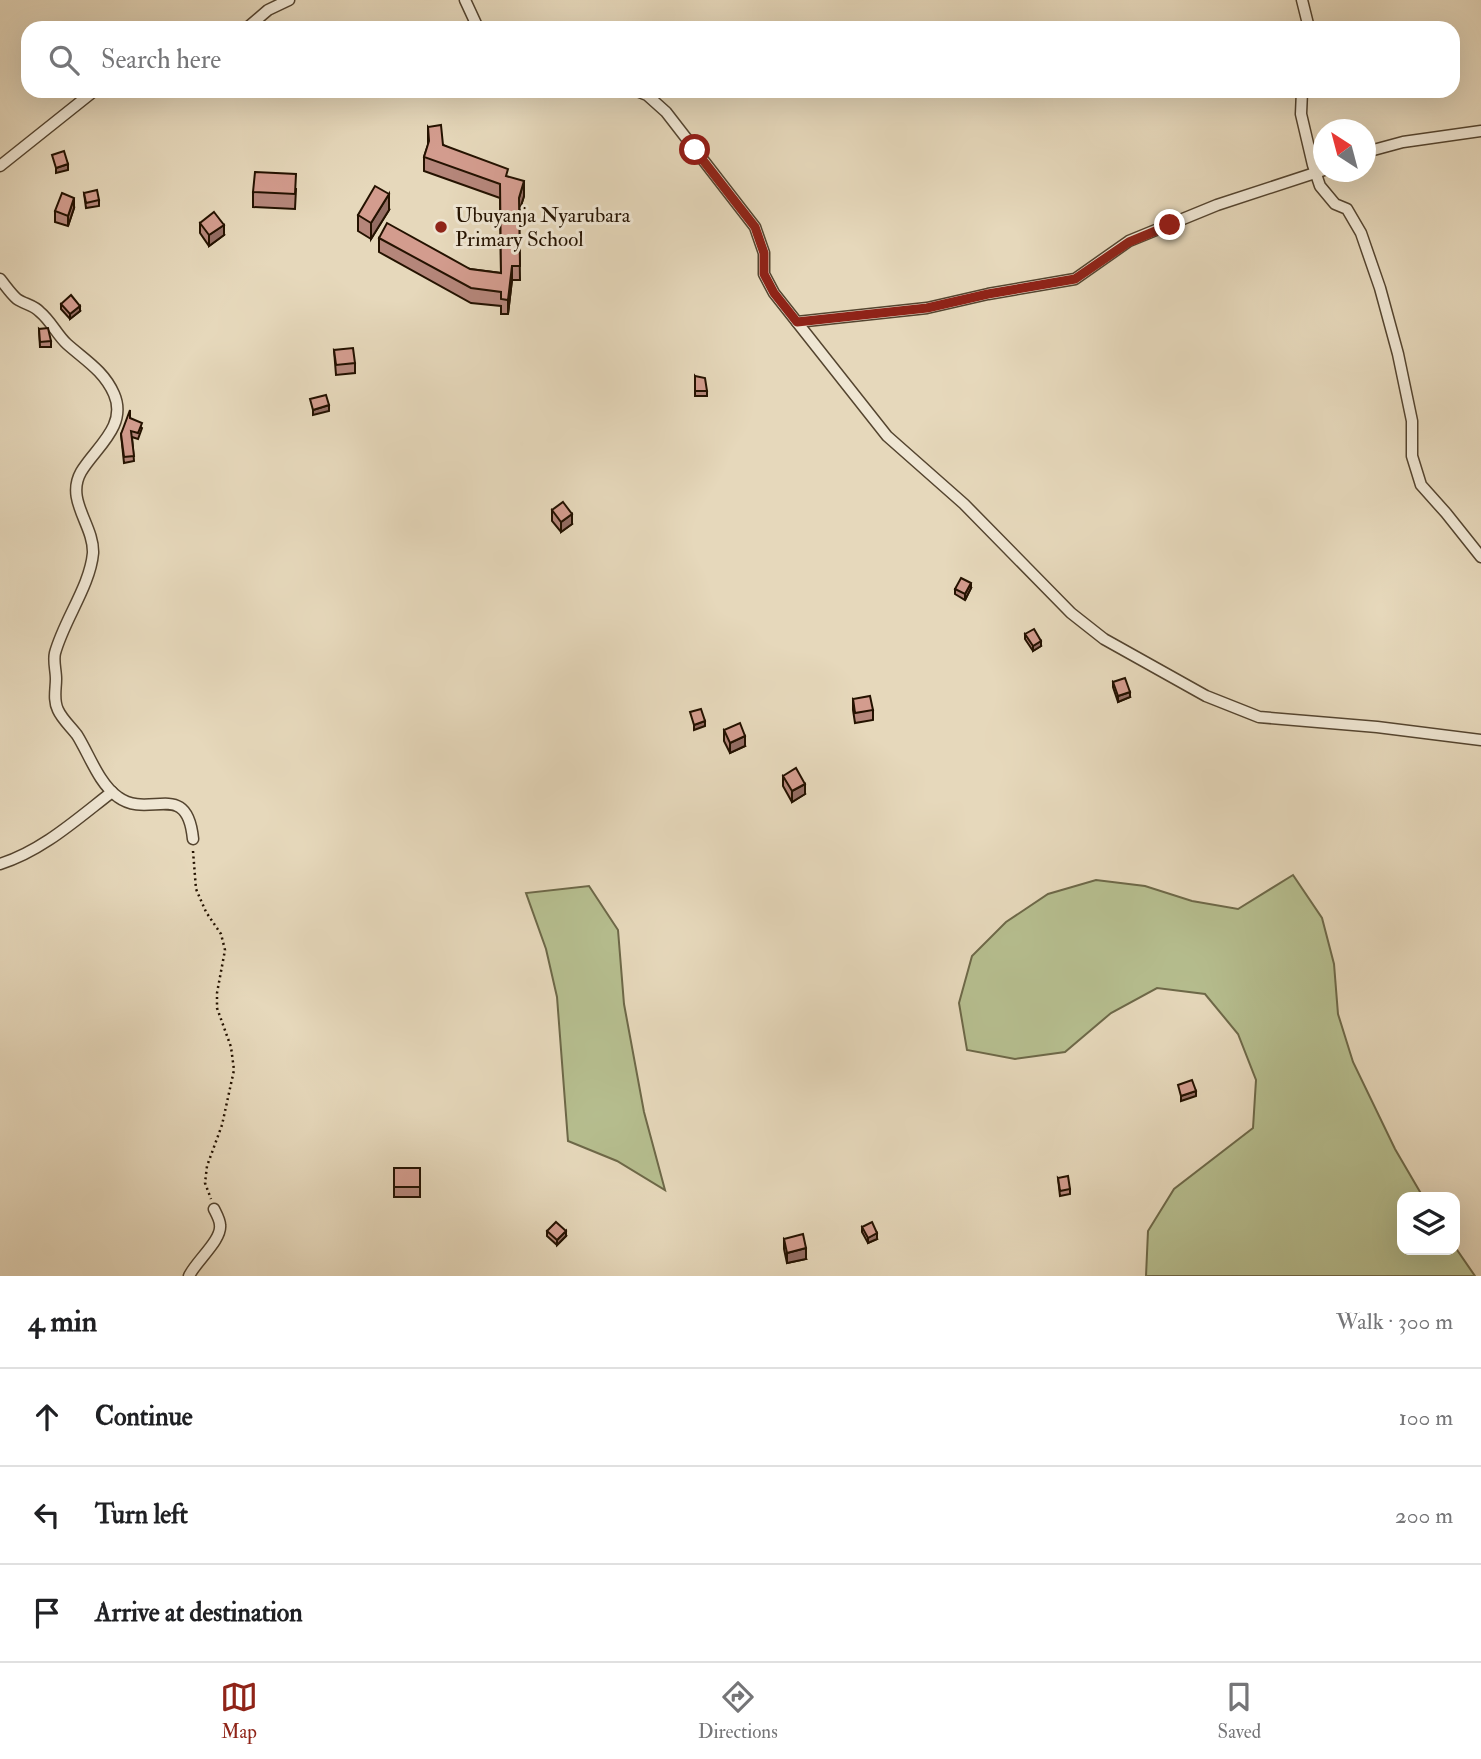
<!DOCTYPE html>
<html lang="en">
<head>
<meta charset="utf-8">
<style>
  body { margin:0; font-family:"IM FELL Double Pica",serif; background:#f6f6f6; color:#202124 }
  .controls { position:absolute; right:21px; bottom:21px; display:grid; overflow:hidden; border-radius:14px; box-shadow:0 7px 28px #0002 }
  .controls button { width:63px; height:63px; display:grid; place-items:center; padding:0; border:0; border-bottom:2px solid #e0e0e0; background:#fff; color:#202124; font:35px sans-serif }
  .compass { position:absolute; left:1313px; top:119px; width:63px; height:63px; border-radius:50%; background:#fff; box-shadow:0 7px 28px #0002; rotate:324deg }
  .stop { position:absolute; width:21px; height:21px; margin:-16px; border:5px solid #8f2418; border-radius:50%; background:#fff }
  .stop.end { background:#8f2418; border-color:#fff; box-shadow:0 2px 7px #0008 }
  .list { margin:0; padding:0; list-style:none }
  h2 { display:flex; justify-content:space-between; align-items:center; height:91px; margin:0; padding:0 28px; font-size:30px }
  h2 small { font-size:23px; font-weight:400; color:#757577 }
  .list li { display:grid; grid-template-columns:46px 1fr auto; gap:21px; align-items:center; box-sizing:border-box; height:98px; padding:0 28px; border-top:2px solid #e0e0e0 }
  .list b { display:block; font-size:26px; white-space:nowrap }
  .list em { font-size:23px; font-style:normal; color:#757577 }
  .icon { flex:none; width:38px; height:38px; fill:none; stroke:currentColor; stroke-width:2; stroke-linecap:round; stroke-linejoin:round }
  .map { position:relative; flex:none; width:1481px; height:1276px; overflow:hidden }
  .search { position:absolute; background:#fff; box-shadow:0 7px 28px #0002; left:21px; right:21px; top:21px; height:77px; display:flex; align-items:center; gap:18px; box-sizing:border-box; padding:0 24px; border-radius:21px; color:#757577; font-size:26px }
  .sheet { height:385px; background:#fff }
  nav { display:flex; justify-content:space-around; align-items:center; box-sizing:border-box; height:98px; border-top:2px solid #e0e0e0; background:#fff; font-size:19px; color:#757577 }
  nav a { display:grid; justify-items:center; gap:4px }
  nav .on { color:#8f2418 }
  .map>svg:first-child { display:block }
  .green { fill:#b6be8f; stroke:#6d6848; stroke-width:2 }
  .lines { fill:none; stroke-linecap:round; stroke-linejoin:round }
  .street-casing { stroke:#54442f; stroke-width:13 }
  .path { stroke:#241200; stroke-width:2.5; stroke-dasharray:2 3.5; stroke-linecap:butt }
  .street { stroke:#efe6d3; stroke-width:10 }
  .wall { fill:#b5867a; stroke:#241200; stroke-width:2 }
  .shaded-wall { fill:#946d63; stroke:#241200; stroke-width:2 }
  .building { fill:#d39c8e; stroke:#241200; stroke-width:2 }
  .route { stroke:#8f2418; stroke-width:9 }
  .poi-dot { fill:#8f2418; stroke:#efe6d3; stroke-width:2.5 }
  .labels { text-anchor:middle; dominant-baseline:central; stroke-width:6; stroke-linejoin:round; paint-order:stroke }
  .poi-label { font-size:21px; fill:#241200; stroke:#efe6d3; text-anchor:start }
</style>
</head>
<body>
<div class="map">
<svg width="1481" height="1276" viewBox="0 0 1481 1276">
  <rect width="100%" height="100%" fill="#e6d8bb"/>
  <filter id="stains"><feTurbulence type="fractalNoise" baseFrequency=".00286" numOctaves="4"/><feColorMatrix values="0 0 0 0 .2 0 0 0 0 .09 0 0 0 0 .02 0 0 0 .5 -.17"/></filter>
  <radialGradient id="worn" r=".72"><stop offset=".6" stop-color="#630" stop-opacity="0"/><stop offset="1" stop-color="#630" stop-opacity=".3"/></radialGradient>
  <g class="green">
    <path d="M1293,875L1322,918L1334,964L1338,1014L1353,1062L1395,1149L1423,1197H1402V1250H1455V1247L1475,1276H1146L1148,1231L1174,1189L1253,1128L1256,1080L1238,1034L1205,994L1157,988L1111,1013L1065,1052L1015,1059L967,1050L959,1003L972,956L1006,922L1048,894L1096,880L1145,886L1192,901L1238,909Z"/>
    <path d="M589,886L618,930L624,1004L644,1112L665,1190L617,1161L568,1141L557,997L546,949L526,893Z"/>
  </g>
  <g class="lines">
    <defs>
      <g id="street">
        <path d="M465,0L478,28"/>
        <path d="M1302,0L1309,28"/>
        <path d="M247,28L268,10L289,0"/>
        <path d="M637,91L647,95L666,112L755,227L764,253V274L774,293L887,436L964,504L1071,613L1104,639L1206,696L1259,717L1377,727L1481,740"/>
        <path d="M1302,91L1301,114L1313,165L1320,186L1335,204L1347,209L1361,233L1380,288L1398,354L1412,421V456L1421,485L1446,513L1481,557"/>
        <path d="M1366,152L1403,142L1481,131"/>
        <path d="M0,166L94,91"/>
        <path d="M0,279C5,285 11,294 17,299C24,304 34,305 40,312C51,321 57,335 67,344C85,360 104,371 114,394C128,426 95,448 81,472C65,500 94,525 93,553C90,586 64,620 55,653C53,661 56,670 56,679C56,689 53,700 58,710C62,719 71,727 77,735C89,754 99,784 118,797C149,820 187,778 193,839"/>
        <path d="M797,322L927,308L988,294L1075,279L1129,241L1217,205L1324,170"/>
        <path d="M0,864C42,851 77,819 112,792"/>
        <path d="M189,1276C196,1261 222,1240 220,1225C220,1220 216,1213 214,1209"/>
      </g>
    </defs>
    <use href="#street" class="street-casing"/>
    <path class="path" d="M193,851L196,889L206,912L221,934L225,950L217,993V1008L231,1047L234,1070L222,1125L207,1166L205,1183L211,1199"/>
    <use href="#street" class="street"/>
  </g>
  <g class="wall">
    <path d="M428,127L443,145L508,177L524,196L519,212L520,280H512L508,314H501V306L471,303L379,252V238L470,269L501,273L500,198L424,171V157L428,145Z"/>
    <path d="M296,189L295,209L253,207V192Z"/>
    <path d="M84,193L99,200V206L86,208Z"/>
    <path d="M74,208L68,226L55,222V211Z"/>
    <path d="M389,210L371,239L358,231V215Z"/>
    <path d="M200,223L224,235L209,246L200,233Z"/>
    <path d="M61,304L80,311L70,319L61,309Z"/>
    <path d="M39,329L51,341V347H40Z"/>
    <path d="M334,350L355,363V373L336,375Z"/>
    <path d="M695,376L707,391V396H695Z"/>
    <path d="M130,418L142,428L138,439L132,437L134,461L124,463L121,434Z"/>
    <path d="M552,510L572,524L561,532L552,521Z"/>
    <path d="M971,588L965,600L955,594V589Z"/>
    <path d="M1025,634L1041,646L1033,651L1025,639Z"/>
    <path d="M1113,682L1130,697L1118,702L1113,687Z"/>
    <path d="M853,699L873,710V720L855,723L853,710Z"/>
    <path d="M724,730L745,746L730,753L724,741Z"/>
    <path d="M783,776L805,794L792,802L783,786Z"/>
    <rect x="394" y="1168" width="26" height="29"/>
    <path d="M1058,1178L1070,1189V1194L1060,1196Z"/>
    <path d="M862,1227L877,1239L868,1243L862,1232Z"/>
    <path d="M547,1231L566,1236L557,1245L547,1236Z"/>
    <path d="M784,1239L806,1259L787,1263L784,1249Z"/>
  </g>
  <g class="shaded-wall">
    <path d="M68,164V170L56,173V168Z"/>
    <path d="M524,181V196L519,212V198Z"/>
    <path d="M389,194V210L371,239V223Z"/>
    <path d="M74,198V208L68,226V216Z"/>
    <path d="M224,225V235L209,246V235Z"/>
    <path d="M512,266V280L508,314V300Z"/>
    <path d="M80,306V311L70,319V314Z"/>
    <path d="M329,405V411L313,415V410Z"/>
    <path d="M572,514V524L561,532V522Z"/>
    <path d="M971,583V588L965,600V594Z"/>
    <path d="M1041,641V646L1033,651V646Z"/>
    <path d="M1130,692V697L1118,702V696Z"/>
    <path d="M705,721V726L694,730V725Z"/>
    <path d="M745,736V746L730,753V743Z"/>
    <path d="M805,784V794L792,802V791Z"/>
    <path d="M1196,1091V1096L1181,1101V1096Z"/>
    <path d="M566,1231V1236L557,1245V1240Z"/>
    <path d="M877,1233V1239L868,1243V1238Z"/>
    <path d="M806,1248V1259L787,1263V1253Z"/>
  </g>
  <g class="building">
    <path d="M441,125L443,145L508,169L506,176L524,181L519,198L520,266H512L508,300L501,299V292L471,288L379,238L387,223L470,269L501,273L500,184L424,157L429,141L428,127Z"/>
    <path d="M64,151L68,164L56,168L52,155Z"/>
    <path d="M255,172L296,174L295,194L253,192Z"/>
    <path d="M375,186L389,194L371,223L358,215Z"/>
    <path d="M97,190L99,200L86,203L84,193Z"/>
    <path d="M62,193L74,198L68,216L55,211Z"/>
    <path d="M214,212L224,225L209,235L200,223Z"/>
    <path d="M71,295L80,306L70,314L61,304Z"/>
    <path d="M48,328L51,341L40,342L39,329Z"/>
    <path d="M353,348L355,363L336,365L334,350Z"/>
    <path d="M695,376L705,378L707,391H695Z"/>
    <path d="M326,395L329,405L313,410L310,399Z"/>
    <path d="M130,410V418L142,423L138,433L131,431L134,456L124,457L121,434Z"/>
    <path d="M563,502L572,514L561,522L552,510Z"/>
    <path d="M961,578L971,583L965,594L955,589Z"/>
    <path d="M1034,629L1041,641L1033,646L1025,634Z"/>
    <path d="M1125,678L1130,692L1118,696L1113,682Z"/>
    <path d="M870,696L873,710L855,713L853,699Z"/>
    <path d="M701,709L705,721L694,725L690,712Z"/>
    <path d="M740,723L745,736L730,743L724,730Z"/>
    <path d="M796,768L805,784L792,791L783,776Z"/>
    <path d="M1192,1080L1196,1091L1181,1096L1178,1085Z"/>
    <rect x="394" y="1168" width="26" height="19"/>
    <path d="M1068,1176L1070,1189L1060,1191L1058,1178Z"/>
    <path d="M556,1222L566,1231L557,1240L547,1231Z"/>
    <path d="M872,1222L877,1233L868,1238L862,1227Z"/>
    <path d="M803,1234L806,1248L787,1253L784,1239Z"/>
  </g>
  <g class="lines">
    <path class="route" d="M695,150L755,227L764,253V274L774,293L797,322L927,308L988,294L1075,279L1129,242L1170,225"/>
  </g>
  <circle class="poi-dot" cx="441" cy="227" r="7"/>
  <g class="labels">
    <g class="poi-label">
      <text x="455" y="215">Ubuyanja Nyarubara<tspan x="455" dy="24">Primary School</tspan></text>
    </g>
  </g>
  <rect width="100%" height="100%" filter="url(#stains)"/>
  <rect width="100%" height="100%" fill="url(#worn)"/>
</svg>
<div class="controls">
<button><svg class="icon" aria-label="layers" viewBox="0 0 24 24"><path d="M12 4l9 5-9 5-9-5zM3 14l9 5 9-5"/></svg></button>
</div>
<svg class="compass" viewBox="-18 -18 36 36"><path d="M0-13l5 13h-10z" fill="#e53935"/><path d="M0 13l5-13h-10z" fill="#757577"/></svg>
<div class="stop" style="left:695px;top:150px"></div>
<div class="stop end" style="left:1170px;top:225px"></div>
<div class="search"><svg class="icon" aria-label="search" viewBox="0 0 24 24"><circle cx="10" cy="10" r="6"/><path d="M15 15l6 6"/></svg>Search here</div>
</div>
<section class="sheet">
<h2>4 min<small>Walk · 300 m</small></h2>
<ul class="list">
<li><svg class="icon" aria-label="ahead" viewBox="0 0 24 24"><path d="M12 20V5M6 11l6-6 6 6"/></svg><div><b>Continue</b></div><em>100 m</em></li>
<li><svg class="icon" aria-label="left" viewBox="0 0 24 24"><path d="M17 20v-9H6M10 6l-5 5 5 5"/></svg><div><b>Turn left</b></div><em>200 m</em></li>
<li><svg class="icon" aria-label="arrive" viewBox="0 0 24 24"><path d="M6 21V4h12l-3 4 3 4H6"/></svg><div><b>Arrive at destination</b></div></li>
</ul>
</section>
<nav>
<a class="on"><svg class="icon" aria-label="map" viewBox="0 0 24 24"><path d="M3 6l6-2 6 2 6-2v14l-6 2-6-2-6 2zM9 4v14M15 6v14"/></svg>Map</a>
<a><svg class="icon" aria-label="directions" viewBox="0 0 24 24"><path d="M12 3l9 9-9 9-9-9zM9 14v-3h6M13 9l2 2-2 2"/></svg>Directions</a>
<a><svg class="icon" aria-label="saved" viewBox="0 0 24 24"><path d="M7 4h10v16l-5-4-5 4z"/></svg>Saved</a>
</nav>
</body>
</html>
